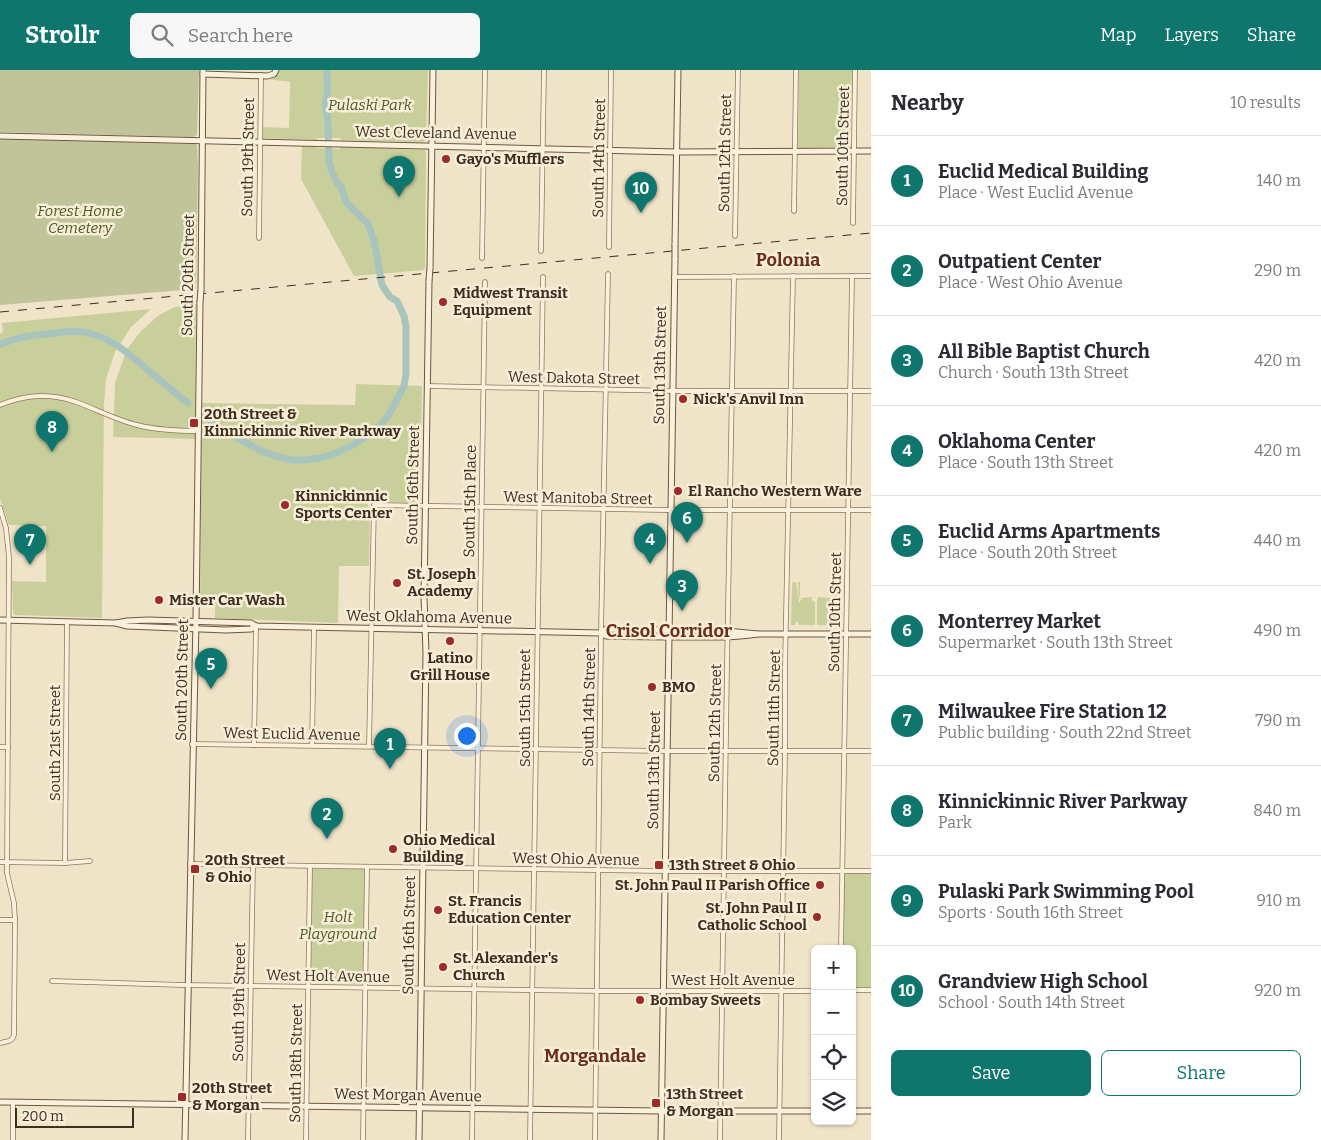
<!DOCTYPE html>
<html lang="en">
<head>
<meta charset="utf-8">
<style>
  body { margin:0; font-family:Bitter,serif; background:#f7f7f7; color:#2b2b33 }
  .controls { position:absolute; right:15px; bottom:15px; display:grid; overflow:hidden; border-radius:8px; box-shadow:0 1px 4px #0004 }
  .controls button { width:45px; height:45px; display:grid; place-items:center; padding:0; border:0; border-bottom:1px solid #e1e1e2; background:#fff; color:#2b2b33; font:25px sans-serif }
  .scale { position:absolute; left:15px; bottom:12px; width:119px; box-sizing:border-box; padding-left:5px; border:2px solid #3d2e20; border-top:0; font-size:14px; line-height:18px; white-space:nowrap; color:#3d2e20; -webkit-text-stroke:4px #f7eed8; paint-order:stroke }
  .you { position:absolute; left:466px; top:665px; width:18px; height:18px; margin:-12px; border:4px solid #fff; border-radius:50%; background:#1a73e8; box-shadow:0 0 0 8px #1a73e833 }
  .badge { display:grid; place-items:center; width:32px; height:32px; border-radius:50%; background:#0f766e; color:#fff; font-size:16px; font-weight:700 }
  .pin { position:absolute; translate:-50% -41px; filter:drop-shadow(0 1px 2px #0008) }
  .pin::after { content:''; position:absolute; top:26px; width:18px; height:15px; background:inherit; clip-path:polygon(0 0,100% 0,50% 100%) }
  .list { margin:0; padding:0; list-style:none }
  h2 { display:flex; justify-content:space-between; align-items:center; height:65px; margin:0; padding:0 20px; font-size:21px }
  h2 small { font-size:16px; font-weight:400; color:#7c7c81 }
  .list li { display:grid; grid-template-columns:32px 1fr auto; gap:15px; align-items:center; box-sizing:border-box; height:90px; padding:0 20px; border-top:1px solid #e1e1e2 }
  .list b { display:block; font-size:19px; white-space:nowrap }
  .list p { margin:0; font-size:16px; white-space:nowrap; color:#7c7c81 }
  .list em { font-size:16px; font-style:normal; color:#7c7c81 }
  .actions { display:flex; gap:10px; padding:15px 20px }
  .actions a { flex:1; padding:11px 0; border:1px solid #0f766e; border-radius:8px; text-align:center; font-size:18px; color:#0f766e }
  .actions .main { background:#0f766e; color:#fff }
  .icon { flex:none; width:28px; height:28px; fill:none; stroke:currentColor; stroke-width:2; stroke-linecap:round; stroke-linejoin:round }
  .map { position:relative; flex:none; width:871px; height:1070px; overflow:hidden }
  header { display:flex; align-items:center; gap:30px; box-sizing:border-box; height:70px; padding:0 25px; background:#0f766e; color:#fff }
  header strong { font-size:24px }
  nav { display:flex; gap:28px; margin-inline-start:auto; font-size:18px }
  .search { width:350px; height:45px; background:#f7f7f7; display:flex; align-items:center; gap:12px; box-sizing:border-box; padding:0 18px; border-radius:8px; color:#7c7c81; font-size:19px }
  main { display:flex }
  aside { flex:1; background:#fff }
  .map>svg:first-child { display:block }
  .green { fill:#c9cf9b }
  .cemetery { fill:#bfc49a }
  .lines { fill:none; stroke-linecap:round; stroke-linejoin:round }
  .river { stroke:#a9c4bc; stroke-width:7 }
  .street-casing { stroke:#8d765c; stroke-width:5.5 }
  .secondary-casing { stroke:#6f573f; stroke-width:7 }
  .street { stroke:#faf1dc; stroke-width:4 }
  .secondary { stroke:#faf1dc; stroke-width:5 }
  .rail { stroke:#3d2e20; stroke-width:1; stroke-dasharray:9 9; stroke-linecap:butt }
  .secondary-bridge-casing { stroke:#6f573f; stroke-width:7; stroke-linecap:butt }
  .secondary-bridge { stroke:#faf1dc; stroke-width:5 }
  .poi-dot { fill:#9e2a2b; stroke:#f7eed8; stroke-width:2 }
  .labels { text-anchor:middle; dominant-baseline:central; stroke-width:5; stroke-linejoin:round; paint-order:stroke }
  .park-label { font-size:15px; font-style:italic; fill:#4d5a26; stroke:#f7eed8 }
  .street-label { font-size:15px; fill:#3d2e20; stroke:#f7eed8 }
  .poi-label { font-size:15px; font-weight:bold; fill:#3d2e20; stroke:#f7eed8; text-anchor:start }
  .quarter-label { font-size:18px; font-weight:bold; fill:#6b2e1e; stroke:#f7eed8 }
</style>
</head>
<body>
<header>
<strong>Strollr</strong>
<div class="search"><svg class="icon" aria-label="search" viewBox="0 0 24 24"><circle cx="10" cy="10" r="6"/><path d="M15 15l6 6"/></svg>Search here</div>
<nav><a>Map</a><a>Layers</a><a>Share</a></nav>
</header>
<main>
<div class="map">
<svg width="871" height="1070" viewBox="0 0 871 1070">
  <rect width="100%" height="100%" fill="#f0e4c8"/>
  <g class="green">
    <path d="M280,0H428L426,69L423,72L341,70L340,68H317V70L263,68L262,57L289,58L290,12L266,9C273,9 277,7 280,0Z"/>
    <path d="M799,0H852L850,77L800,78L798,77Z"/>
    <path d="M302,75L316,76L317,78L340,79V77L425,80L426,82L425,198H424V200L354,206L301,109Z"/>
    <path d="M196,234L195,369L113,367L115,313L127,279L141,261L159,245L175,237Z"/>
    <path d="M151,239L131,257L115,282L106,309L104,335L102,548L15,545L13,543L12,511L46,512V456L9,455L0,429V264L3,262L2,253Z"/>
    <path d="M356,314L422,316L420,431L416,433L368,432V437L370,440L369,496H339L338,553L215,548V531H200L202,333L355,335Z"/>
    <path d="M793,512H796L799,530L798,532H800V530L802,529L799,527L798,512H800V528L813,527L811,530L815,532V555H799L798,552H796L795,555H791L792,514Z"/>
    <path d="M831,512H841V555H817V532L818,527L831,528L833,526V522L831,521Z"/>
    <path d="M312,799H365L363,914L311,913Z"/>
    <path d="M844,803H871V917H852V879H843Z"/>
  </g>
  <g class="cemetery">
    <path d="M0,0H199L197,64L196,66L192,67L0,62Z"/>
    <path d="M0,69L196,74L197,76L198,96L196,219L0,235Z"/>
  </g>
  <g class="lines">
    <g class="river">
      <path d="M0,275C15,267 32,265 49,264C60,262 72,261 83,262C110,266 129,284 149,301C162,312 175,323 188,333"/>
      <path d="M211,353L261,381L279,387L292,390H306L320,388L334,384L351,376L361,370L382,353L388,346L404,316L406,303V257L404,246L397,231L390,227L382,215L374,170L368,154L346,132L341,116L337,113L333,104L329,93L328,51L325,35L328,18L327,11V0"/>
    </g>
    <defs>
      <g id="street">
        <path d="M794,141L796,0"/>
        <path d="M853,153L855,0"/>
        <path d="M735,166L738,0"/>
        <path d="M259,168L261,5"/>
        <path d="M609,177L611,0"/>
        <path d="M541,181L544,0"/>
        <path d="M482,188L485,0"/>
        <path d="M674,207L871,206"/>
        <path d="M427,316L677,321H871"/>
        <path d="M0,335C24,325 51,323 76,332C96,339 116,350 137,355C157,360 178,361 198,361"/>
        <path d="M0,438L6,458L9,487L7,803L14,833L15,850L14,965L12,969L9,971L0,973"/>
        <path d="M192,674L666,681H871"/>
        <path d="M254,675L256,556"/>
        <path d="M312,675L314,557"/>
        <path d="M369,676L374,435L665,440H871"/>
        <path d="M0,677H8"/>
        <path d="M0,792L65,793L90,791"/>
        <path d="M65,793L67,552"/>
        <path d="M190,794L665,801H871"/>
        <path d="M0,850H15"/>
        <path d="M841,879L852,206"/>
        <path d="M52,911L183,915L601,921H815"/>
        <path d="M852,920H871"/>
        <path d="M13,1070V1033"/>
        <path d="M248,1070L253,795"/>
        <path d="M306,1070L310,796"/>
        <path d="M363,1070L367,797"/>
        <path d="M472,1070L485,212"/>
        <path d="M530,1070L543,207"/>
        <path d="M595,1070L601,563L608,204"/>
        <path d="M720,1070L727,595L734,206"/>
        <path d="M779,1070L785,681V596L793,206"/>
      </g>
      <g id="secondary">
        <path d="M203,4L267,6L274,4L276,0"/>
        <path d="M0,66L677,82L871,81"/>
        <path d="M675,175L678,0"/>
        <path d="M430,198L433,0"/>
        <path d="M201,220L203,0"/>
        <path d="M0,550L116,553L127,556L226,560L251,559L256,556"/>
        <path d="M116,553L127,551L148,550L251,553L256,556L601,563L606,566C636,567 665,567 695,567C716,567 736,568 757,564"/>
        <path d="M601,563L606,559L727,561L757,564H871"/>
        <path d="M0,1032L661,1041H815"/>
        <path d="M852,1041H871"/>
        <path d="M185,1070L196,551L200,232"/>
        <path d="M419,1070L426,583L424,527L429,211"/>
        <path d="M661,1070L675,188"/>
      </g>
    </defs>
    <use href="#street" class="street-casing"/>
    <use href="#secondary" class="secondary-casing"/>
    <use href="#street" class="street"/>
    <use href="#secondary" class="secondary"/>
    <path class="rail" d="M0,242L871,163"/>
    <defs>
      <g id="secondary-bridge">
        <path d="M675,188V175"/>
        <path d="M429,211L430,198"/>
        <path d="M200,232L201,220"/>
      </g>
    </defs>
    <use href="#secondary-bridge" class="secondary-bridge-casing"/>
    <use href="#secondary-bridge" class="secondary-bridge"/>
  </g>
  <g class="poi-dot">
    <circle cx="446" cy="89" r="5"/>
    <circle cx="443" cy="232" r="5"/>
    <circle cx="683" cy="329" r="5"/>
    <rect x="189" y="348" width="10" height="10" rx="2.5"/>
    <circle cx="678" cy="421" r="5"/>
    <circle cx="285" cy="435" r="5"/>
    <circle cx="397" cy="513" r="5"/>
    <circle cx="159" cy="530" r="5"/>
    <circle cx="450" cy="571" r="5"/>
    <circle cx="652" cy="617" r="5"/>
    <circle cx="393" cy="779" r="5"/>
    <rect x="654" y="790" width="10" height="10" rx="2.5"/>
    <rect x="190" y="794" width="10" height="10" rx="2.5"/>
    <circle cx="820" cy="815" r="5"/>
    <circle cx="438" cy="840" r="5"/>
    <circle cx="817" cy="847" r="5"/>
    <circle cx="443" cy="897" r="5"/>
    <circle cx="640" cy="930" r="5"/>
    <rect x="177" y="1022" width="10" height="10" rx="2.5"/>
    <rect x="651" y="1028" width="10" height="10" rx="2.5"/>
  </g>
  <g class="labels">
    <g class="park-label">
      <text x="370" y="35">Pulaski Park</text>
      <text x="80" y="141">Forest Home<tspan x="80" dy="17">Cemetery</tspan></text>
      <text x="338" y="847">Holt<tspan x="338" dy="17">Playground</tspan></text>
    </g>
    <g class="street-label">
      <text transform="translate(436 63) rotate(1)">West Cleveland Avenue</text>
      <text transform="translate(843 76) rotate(-89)">South 10th Street</text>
      <text transform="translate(725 83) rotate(-89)">South 12th Street</text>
      <text transform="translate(248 87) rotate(-89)">South 19th Street</text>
      <text transform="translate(599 88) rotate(-89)">South 14th Street</text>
      <text transform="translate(188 205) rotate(-89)">South 20th Street</text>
      <text transform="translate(660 295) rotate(-89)">South 13th Street</text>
      <text transform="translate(574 308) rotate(1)">West Dakota Street</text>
      <text transform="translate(413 415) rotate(-89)">South 16th Street</text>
      <text transform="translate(578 428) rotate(1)">West Manitoba Street</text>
      <text transform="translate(470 431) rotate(-89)">South 15th Place</text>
      <text transform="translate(835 542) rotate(-89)">South 10th Street</text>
      <text transform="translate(429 547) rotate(1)">West Oklahoma Avenue</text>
      <text transform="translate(182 610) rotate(-89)">South 20th Street</text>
      <text transform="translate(589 637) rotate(-89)">South 14th Street</text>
      <text transform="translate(525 638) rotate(-90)">South 15th Street</text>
      <text transform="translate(774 638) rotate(-89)">South 11th Street</text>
      <text transform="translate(715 653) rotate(-89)">South 12th Street</text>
      <text transform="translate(292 664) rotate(1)">West Euclid Avenue</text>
      <text transform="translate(55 673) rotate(-90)">South 21st Street</text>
      <text transform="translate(654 700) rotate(-89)">South 13th Street</text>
      <text transform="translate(576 789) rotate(1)">West Ohio Avenue</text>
      <text transform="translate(409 865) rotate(-89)">South 16th Street</text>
      <text transform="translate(328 906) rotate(1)">West Holt Avenue</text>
      <text x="733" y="910">West Holt Avenue</text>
      <text transform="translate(239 932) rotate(-89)">South 19th Street</text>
      <text transform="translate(296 993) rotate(-89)">South 18th Street</text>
      <text transform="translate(408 1025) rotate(1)">West Morgan Avenue</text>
    </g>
    <g class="poi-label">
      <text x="456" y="89">Gayo's Mufflers</text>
      <text x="453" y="223">Midwest Transit<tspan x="453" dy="17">Equipment</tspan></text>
      <text x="693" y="329">Nick's Anvil Inn</text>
      <text x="204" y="344">20th Street &amp;<tspan x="204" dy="17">Kinnickinnic River Parkway</tspan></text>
      <text x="688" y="421">El Rancho Western Ware</text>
      <text x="295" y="426">Kinnickinnic<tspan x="295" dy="17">Sports Center</tspan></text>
      <text x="407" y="504">St. Joseph<tspan x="407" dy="17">Academy</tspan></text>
      <text x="169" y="530">Mister Car Wash</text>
      <text x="450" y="588" text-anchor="middle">Latino<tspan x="450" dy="17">Grill House</tspan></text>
      <text x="662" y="617">BMO</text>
      <text x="403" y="770">Ohio Medical<tspan x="403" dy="17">Building</tspan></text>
      <text x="205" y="790">20th Street<tspan x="205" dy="17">&amp; Ohio</tspan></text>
      <text x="669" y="795">13th Street &amp; Ohio</text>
      <text x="810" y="815" text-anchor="end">St. John Paul II Parish Office</text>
      <text x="448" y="831">St. Francis<tspan x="448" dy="17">Education Center</tspan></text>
      <text x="807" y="838" text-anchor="end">St. John Paul II<tspan x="807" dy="17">Catholic School</tspan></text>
      <text x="453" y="888">St. Alexander's<tspan x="453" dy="17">Church</tspan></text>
      <text x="650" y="930">Bombay Sweets</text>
      <text x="192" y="1018">20th Street<tspan x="192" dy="17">&amp; Morgan</tspan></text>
      <text x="666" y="1024">13th Street<tspan x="666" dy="17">&amp; Morgan</tspan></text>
    </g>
    <g class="quarter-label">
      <text x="788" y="190">Polonia</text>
      <text x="669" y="561">Crisol Corridor</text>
      <text x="595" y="986">Morgandale</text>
    </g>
  </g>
</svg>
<div class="controls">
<button>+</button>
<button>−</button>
<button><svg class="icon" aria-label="locate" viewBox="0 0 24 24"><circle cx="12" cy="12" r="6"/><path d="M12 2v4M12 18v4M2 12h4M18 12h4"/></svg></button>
<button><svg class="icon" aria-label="layers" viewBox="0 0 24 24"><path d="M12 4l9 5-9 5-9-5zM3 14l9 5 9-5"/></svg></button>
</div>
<div class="scale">200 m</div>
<div class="you"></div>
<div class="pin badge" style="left:390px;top:699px">1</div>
<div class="pin badge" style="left:327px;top:769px">2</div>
<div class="pin badge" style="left:682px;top:541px">3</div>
<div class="pin badge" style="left:650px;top:494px">4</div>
<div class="pin badge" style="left:211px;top:619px">5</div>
<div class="pin badge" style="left:687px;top:473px">6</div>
<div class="pin badge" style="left:30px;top:495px">7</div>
<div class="pin badge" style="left:52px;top:382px">8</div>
<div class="pin badge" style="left:399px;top:127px">9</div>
<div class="pin badge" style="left:641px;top:143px">10</div>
</div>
<aside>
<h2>Nearby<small>10 results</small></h2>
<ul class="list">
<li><span class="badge">1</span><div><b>Euclid Medical Building</b><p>Place · West Euclid Avenue</p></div><em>140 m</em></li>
<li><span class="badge">2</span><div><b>Outpatient Center</b><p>Place · West Ohio Avenue</p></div><em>290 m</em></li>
<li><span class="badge">3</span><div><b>All Bible Baptist Church</b><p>Church · South 13th Street</p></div><em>420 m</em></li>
<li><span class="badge">4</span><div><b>Oklahoma Center</b><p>Place · South 13th Street</p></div><em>420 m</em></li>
<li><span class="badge">5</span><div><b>Euclid Arms Apartments</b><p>Place · South 20th Street</p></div><em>440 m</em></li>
<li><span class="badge">6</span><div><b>Monterrey Market</b><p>Supermarket · South 13th Street</p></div><em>490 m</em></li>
<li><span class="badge">7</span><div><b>Milwaukee Fire Station 12</b><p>Public building · South 22nd Street</p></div><em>790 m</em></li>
<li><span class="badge">8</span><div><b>Kinnickinnic River Parkway</b><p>Park</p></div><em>840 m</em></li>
<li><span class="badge">9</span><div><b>Pulaski Park Swimming Pool</b><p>Sports · South 16th Street</p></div><em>910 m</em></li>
<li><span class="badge">10</span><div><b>Grandview High School</b><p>School · South 14th Street</p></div><em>920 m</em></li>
</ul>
<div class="actions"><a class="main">Save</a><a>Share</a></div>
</aside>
</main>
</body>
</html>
